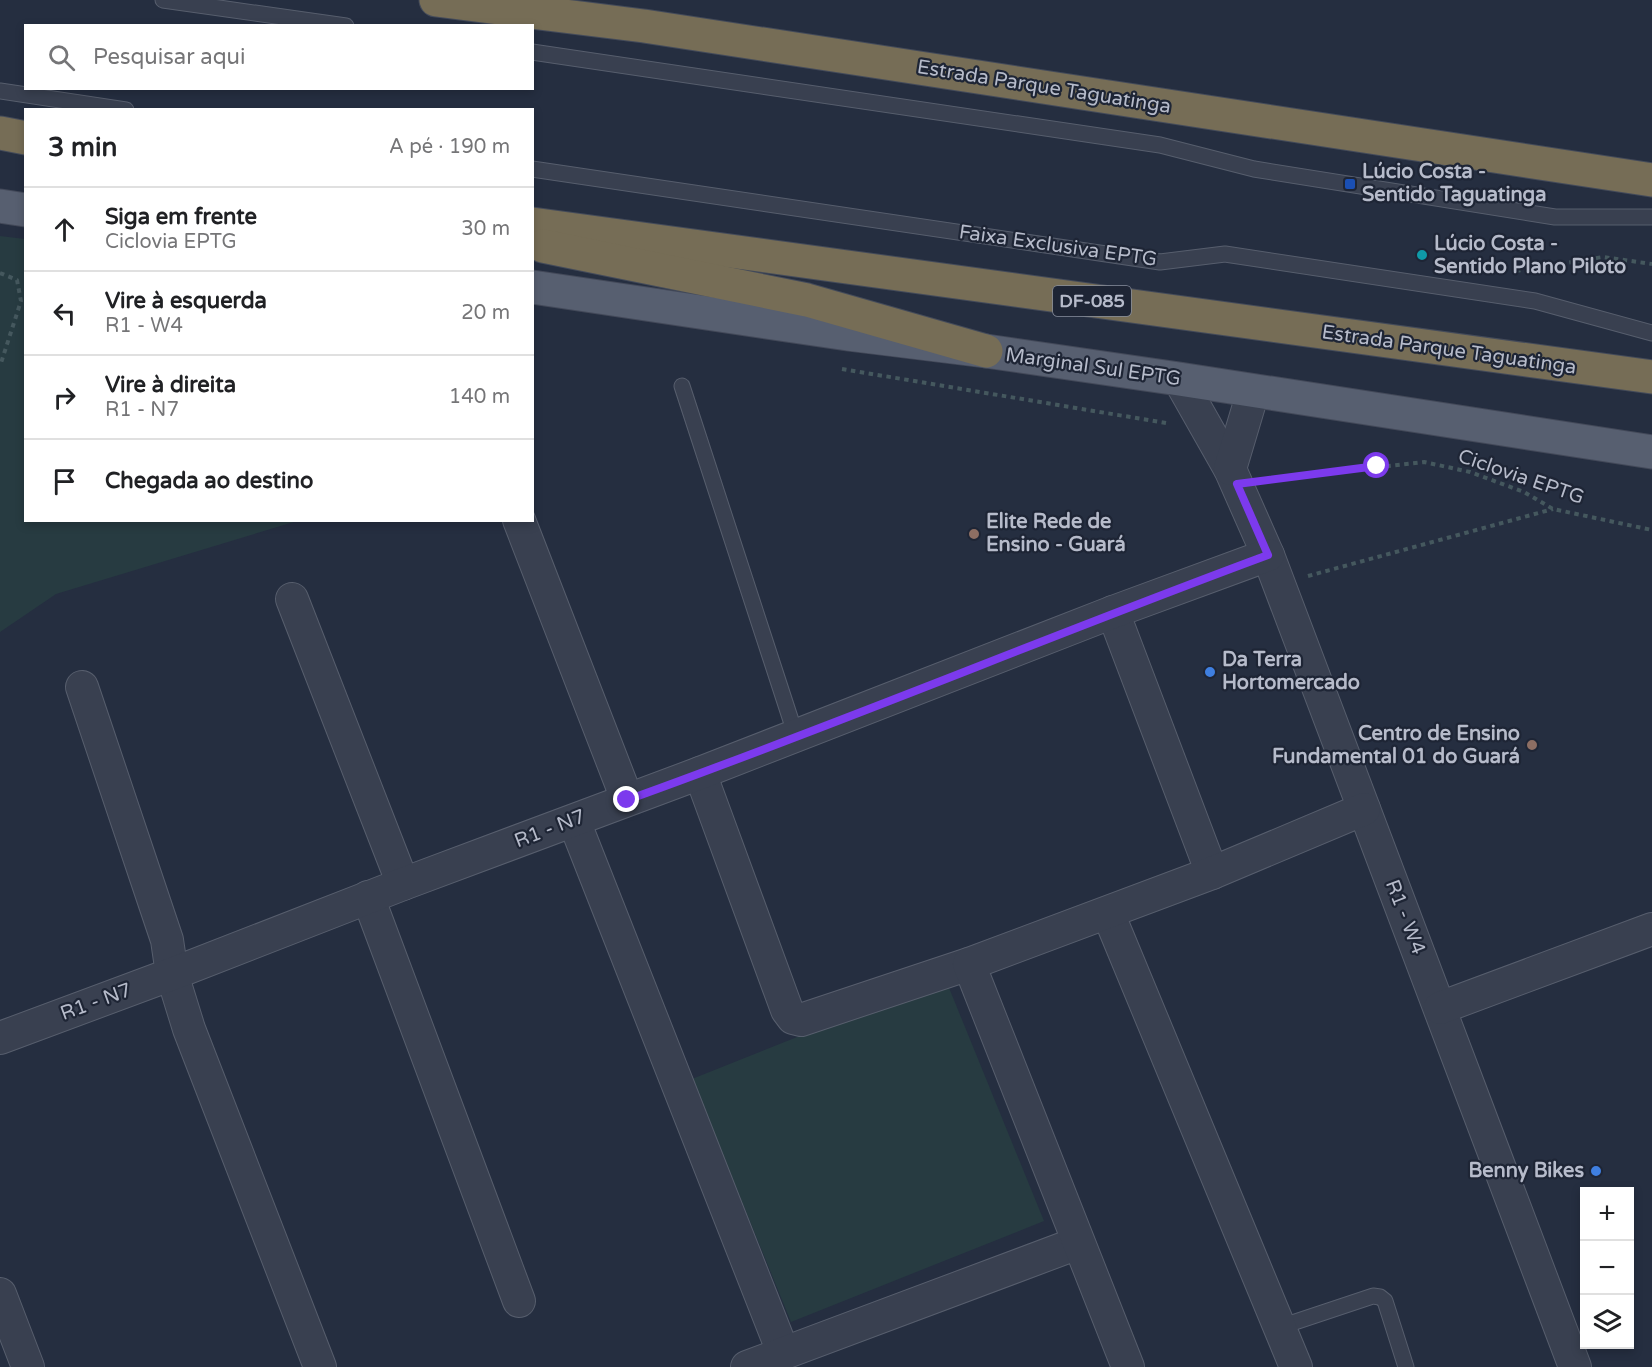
<!DOCTYPE html>
<html lang="pt">
<head>
<meta charset="utf-8">
<style>
  :root { --surface:#fff; --page:#f6f6f6; --text:#202124; --muted:#757577; --line:#e0e0e0 }
  body { margin:0; font-family:"Varela Round",sans-serif; background:var(--page); color:var(--text) }
  .controls { position:absolute; right:18px; bottom:18px; display:grid; overflow:hidden; border-radius:0px; box-shadow:0 3px 9px #0003 }
  .controls button { width:54px; height:54px; display:grid; place-items:center; padding:0; border:0; border-bottom:2px solid var(--line); background:var(--surface); color:var(--text); font:30px sans-serif }
  .stop { position:absolute; width:18px; height:18px; margin:-14px; border:4px solid #7c3aed; border-radius:50%; background:#fff }
  .stop.end { background:#7c3aed; border-color:#fff; box-shadow:0 2px 6px #0008 }
  .list { margin:0; padding:0; list-style:none }
  h2 { display:flex; justify-content:space-between; align-items:center; height:78px; margin:0; padding:0 24px; font-size:26px }
  h2 small { font-size:20px; font-weight:400; color:var(--muted) }
  .list li { display:grid; grid-template-columns:39px 1fr auto; gap:18px; align-items:center; box-sizing:border-box; height:84px; padding:0 24px; border-top:2px solid var(--line) }
  .list b { display:block; font-size:22px; white-space:nowrap }
  .list p { margin:0; font-size:20px; white-space:nowrap; color:var(--muted) }
  .list em { font-size:20px; font-style:normal; color:var(--muted) }
  .icon { flex:none; width:33px; height:33px; fill:none; stroke:currentColor; stroke-width:2; stroke-linecap:round; stroke-linejoin:round }
  .map { position:relative; flex:none; width:1652px; height:1367px; overflow:hidden }
  .search { position:absolute; background:var(--surface); box-shadow:0 3px 9px #0003; left:24px; top:24px; width:510px; height:66px; display:flex; align-items:center; gap:15px; box-sizing:border-box; padding:0 21px; border-radius:0px; color:var(--muted); font-size:22px }
  .panel { position:absolute; background:var(--surface); box-shadow:0 3px 9px #0003; left:24px; top:108px; width:510px; height:414px; border-radius:0px }
  .map>svg:first-child { display:block }
  .green { fill:#273b41 }
  .lines { fill:none; stroke-linecap:round; stroke-linejoin:round }
  .service-casing { stroke:#575e6d; stroke-width:17 }
  .minor-casing { stroke:#575e6d; stroke-width:34 }
  .primary-casing { stroke:#434959; stroke-width:35 }
  .motorway-casing { stroke:#444b5a; stroke-width:35 }
  .path { stroke:#45585e; stroke-width:4; stroke-dasharray:4.5 4.5; stroke-linecap:butt }
  .service { stroke:#394050; stroke-width:15 }
  .minor { stroke:#394050; stroke-width:32 }
  .primary { stroke:#575f70; stroke-width:33 }
  .motorway { stroke:#766d56; stroke-width:33 }
  .route { stroke:#7c3aed; stroke-width:8 }
  .transit-dot { fill:#1a4fb4; stroke:#1e2535; stroke-width:2 }
  .culture-dot { fill:#0f9aa8; stroke:#1e2535; stroke-width:2 }
  .education-dot { fill:#8d6e63; stroke:#1e2535; stroke-width:2 }
  .shop-dot { fill:#3f7fe0; stroke:#1e2535; stroke-width:2 }
  .labels { text-anchor:middle; dominant-baseline:central; stroke-width:4.5; stroke-linejoin:round; paint-order:stroke }
  .shield { fill:#1e2535; stroke:#888e9d; stroke-width:1.5 }
  .shield-label { font-size:18px; font-weight:bold; fill:#b6bbca }
  .street-label { font-size:20px; fill:#b6bbca; stroke:#1e2535 }
  .poi-label { font-size:20px; font-weight:bold; fill:#b6bbca; stroke:#1e2535; text-anchor:start }
</style>
</head>
<body>
<div class="map">
<svg width="1652" height="1367" viewBox="0 0 1652 1367">
  <rect width="100%" height="100%" fill="#252e40"/>
  <g class="green">
    <polygon points="0,236 25,239 26,520 297,521 56,594 0,632"/>
    <polygon points="945,978 1044,1221 791,1322 692,1079"/>
  </g>
  <g class="lines">
    <g class="service-casing">
      <g id="service">
        <polyline points="163,0 346,26"/>
        <polyline points="532,52 1160,145 1254,169 1555,217 1652,217"/>
        <polyline points="0,91 126,110"/>
        <polyline points="532,169 1160,262 1225,254 1535,301 1652,333"/>
        <polyline points="682,386 796,736"/>
        <polyline points="1280,1327 1373,1296 1380,1297 1385,1301 1406,1367"/>
      </g>
    </g>
    <g class="minor-casing">
      <g id="minor">
        <polyline points="1179,379 1230,469 1268,555 1575,1367"/>
        <polyline points="1230,469 1253,392"/>
        <polyline points="519,520 627,799"/>
        <polyline points="292,599 403,884"/>
        <polyline points="1113,612 1212,873"/>
        <polyline points="82,687 167,940 172,974 189,1029 320,1367"/>
        <polyline points="700,773 787,1010 793,1018 801,1020 969,964"/>
        <polyline points="574,821 783,1352"/>
        <polyline points="368,897 519,1301"/>
        <polyline points="1108,913 1296,1367"/>
        <polyline points="1440,1008 1652,929"/>
        <polyline points="0,1038 172,974 403,884 700,773 1113,612 1268,555"/>
        <polyline points="0,1294 28,1367"/>
        <polyline points="747,1367 1078,1243"/>
        <polyline points="1128,1367 969,964 1212,873 1364,809"/>
      </g>
    </g>
    <g class="primary-casing">
      <g id="primary">
        <polyline points="0,206 26,210"/>
        <polyline points="532,287 848,334 986,351 1179,379 1652,452"/>
      </g>
    </g>
    <g class="motorway-casing">
      <g id="motorway">
        <polyline points="436,0 644,26 1652,180"/>
        <polyline points="0,133 26,138"/>
        <polyline points="532,224 1652,377"/>
        <polyline points="543,246 807,300 986,351"/>
      </g>
    </g>
    <g class="path">
      <polyline points="1516,271 1603,257 1652,264"/>
      <polyline points="0,273 17,280 21,301 0,366"/>
      <polyline points="842,369 1166,423"/>
      <polyline points="1270,479 1424,462 1470,472 1524,492 1553,509 1652,530"/>
      <polyline points="1308,576 1553,509"/>
    </g>
    <use href="#service" class="service"/>
    <use href="#minor" class="minor"/>
    <use href="#primary" class="primary"/>
    <use href="#motorway" class="motorway"/>
  </g>
  <g class="lines">
    <path class="route" d="M627,800c215,-77 427,-166 641,-245l-31,-71 140,-18"/>
  </g>
  <rect class="transit-dot" x="1344" y="178" width="12" height="12" rx="3"/>
  <circle class="culture-dot" cx="1422" cy="255" r="6"/>
  <g class="education-dot">
    <circle cx="974" cy="534" r="6"/>
    <circle cx="1532" cy="745" r="6"/>
  </g>
  <g class="shop-dot">
    <circle cx="1210" cy="672" r="6"/>
    <circle cx="1596" cy="1171" r="6"/>
  </g>
  <g class="labels">
    <rect class="shield" x="1053" y="286" width="78" height="30" rx="4.5"/>
    <g class="shield-label">
      <text x="1092" y="301">DF-085</text>
    </g>
    <g class="street-label">
      <text transform="translate(1044 87) rotate(9)">Estrada Parque Taguatinga</text>
      <text transform="translate(1058 246) rotate(8)">Faixa Exclusiva EPTG</text>
      <text transform="translate(1449 350) rotate(8)">Estrada Parque Taguatinga</text>
      <text transform="translate(1093 367) rotate(8)">Marginal Sul EPTG</text>
      <text transform="translate(1521 477) rotate(19)">Ciclovia EPTG</text>
      <text transform="translate(550 829) rotate(-21)">R1 - N7</text>
      <text transform="translate(1405 917) rotate(69)">R1 - W4</text>
      <text transform="translate(96 1002) rotate(-20)">R1 - N7</text>
    </g>
    <g class="poi-label">
      <text x="1362" y="172">Lúcio Costa -<tspan x="1362" dy="23">Sentido Taguatinga</tspan></text>
      <text x="1434" y="244">Lúcio Costa -<tspan x="1434" dy="23">Sentido Plano Piloto</tspan></text>
      <text x="986" y="522">Elite Rede de<tspan x="986" dy="23">Ensino - Guará</tspan></text>
      <text x="1222" y="660">Da Terra<tspan x="1222" dy="23">Hortomercado</tspan></text>
      <text x="1520" y="734" text-anchor="end">Centro de Ensino<tspan x="1520" dy="23">Fundamental 01 do Guará</tspan></text>
      <text x="1584" y="1171" text-anchor="end">Benny Bikes</text>
    </g>
  </g>
</svg>
<div class="controls">
<button>+</button>
<button>−</button>
<button><svg class="icon" aria-label="layers" viewBox="0 0 24 24"><path d="M12 4l9 5-9 5-9-5zM3 14l9 5 9-5"/></svg></button>
</div>
<div class="stop" style="left:1377px;top:466px"></div>
<div class="stop end" style="left:627px;top:800px"></div>
<div class="search"><svg class="icon" aria-label="search" viewBox="0 0 24 24"><circle cx="10" cy="10" r="6"/><path d="M15 15l6 6"/></svg>Pesquisar aqui</div>
<section class="panel">
<h2>3 min<small>A pé · 190 m</small></h2>
<ul class="list">
<li><svg class="icon" aria-label="ahead" viewBox="0 0 24 24"><path d="M12 20V5M6 11l6-6 6 6"/></svg><div><b>Siga em frente</b><p>Ciclovia EPTG</p></div><em>30 m</em></li>
<li><svg class="icon" aria-label="left" viewBox="0 0 24 24"><path d="M17 20v-9H6M10 6l-5 5 5 5"/></svg><div><b>Vire à esquerda</b><p>R1 - W4</p></div><em>20 m</em></li>
<li><svg class="icon" aria-label="right" viewBox="0 0 24 24"><path d="M7 20v-9h11M14 6l5 5-5 5"/></svg><div><b>Vire à direita</b><p>R1 - N7</p></div><em>140 m</em></li>
<li><svg class="icon" aria-label="arrive" viewBox="0 0 24 24"><path d="M6 21V4h12l-3 4 3 4H6"/></svg><div><b>Chegada ao destino</b></div></li>
</ul>
</section>
</div>
</body>
</html>
